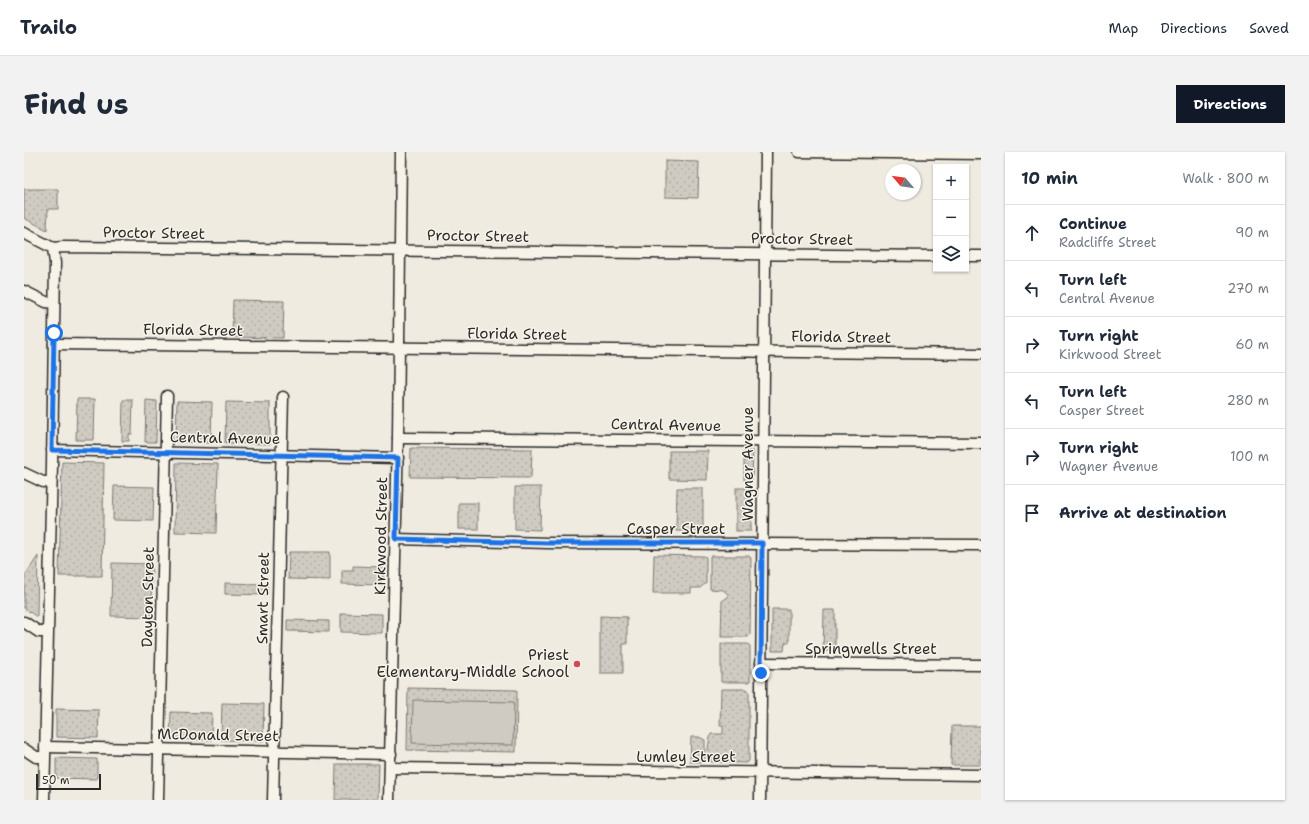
<!DOCTYPE html>
<html lang="en">
<head>
<meta charset="utf-8">
<style>
  :root { --surface:#fff; --page:#f2f2f3; --text:#1f2937; --muted:#747a83; --line:#e0e1e3; --accent:#111827 }
  body { margin:0; font-family:"Shantell Sans",sans-serif; background:var(--page); color:var(--text) }
  .controls { position:absolute; right:12px; top:12px; display:grid; overflow:hidden; border-radius:0px; box-shadow:0 1px 3px #0004 }
  .controls button { width:36px; height:36px; display:grid; place-items:center; padding:0; border:0; border-bottom:1px solid var(--line); background:var(--surface); color:var(--text); font:20px sans-serif }
  .compass { position:absolute; left:861px; top:12px; width:36px; height:36px; border-radius:50%; background:var(--surface); box-shadow:0 1px 3px #0004; rotate:299deg }
  .scale { position:absolute; left:12px; bottom:10px; width:65px; box-sizing:border-box; padding-left:4px; border:2px solid #2b2b2b; border-top:0; font-size:11px; line-height:14px; white-space:nowrap; color:#2b2b2b; -webkit-text-stroke:3px #f7f3e8; paint-order:stroke }
  .stop { position:absolute; width:12px; height:12px; margin:-9px; border:3px solid #1a73e8; border-radius:50%; background:#fff }
  .stop.end { background:#1a73e8; border-color:#fff; box-shadow:0 1px 4px #0008 }
  .list { margin:0; padding:0; list-style:none }
  h2 { display:flex; justify-content:space-between; align-items:center; height:52px; margin:0; padding:0 16px; font-size:17px }
  h2 small { font-size:13px; font-weight:400; color:var(--muted) }
  .list li { display:grid; grid-template-columns:26px 1fr auto; gap:12px; align-items:center; box-sizing:border-box; height:56px; padding:0 16px; border-top:1px solid var(--line) }
  .list b { display:block; font-size:15px; white-space:nowrap }
  .list p { margin:0; font-size:13px; white-space:nowrap; color:var(--muted) }
  .list em { font-size:13px; font-style:normal; color:var(--muted) }
  .icon { flex:none; width:22px; height:22px; fill:none; stroke:currentColor; stroke-width:2; stroke-linecap:round; stroke-linejoin:round }
  .map { position:relative; flex:none; width:957px; height:648px; overflow:hidden; border-radius:0px }
  header { display:flex; align-items:center; gap:24px; box-sizing:border-box; height:56px; padding:0 20px; background:var(--surface); border-bottom:1px solid var(--line) }
  header strong { font-size:19px }
  nav { display:flex; gap:22px; margin-inline-start:auto; font-size:14px }
  .intro { display:flex; align-items:center; justify-content:space-between; box-sizing:border-box; height:96px; padding:0 24px }
  h1 { margin:0; font-size:28px }
  .button { padding:10px 18px; border-radius:0px; background:var(--accent); color:#fff; font-size:14px; font-weight:700 }
  main { display:flex; gap:24px; padding:0 24px }
  aside { flex:1; background:var(--surface); border-radius:0px; box-shadow:0 1px 3px #0004 }
  .map>svg:first-child { display:block }
  .green { fill:url(#green-dots); stroke:#7d7b76 }
  .pitch { fill:#cfcbc2; stroke:#7d7b76 }
  .lines { fill:none; stroke-linecap:round; stroke-linejoin:round }
  .minor-casing { stroke:#2b2b2b; stroke-width:13 }
  .minor { stroke:#f7f3e8; stroke-width:10 }
  .route { stroke:#1a73e8; stroke-width:5 }
  .poi-dot { fill:#d1495b; stroke:#f7f3e8; stroke-width:1.5 }
  .labels { text-anchor:middle; dominant-baseline:central; stroke-width:3; stroke-linejoin:round; paint-order:stroke }
  .street-label { font-size:15px; fill:#2b2b2b; stroke:#f7f3e8 }
  .poi-label { font-size:15px; fill:#2b2b2b; stroke:#f7f3e8; text-anchor:end }
</style>
</head>
<body>
<header>
<strong>Trailo</strong>
<nav><a>Map</a><a>Directions</a><a>Saved</a></nav>
</header>
<div class="intro"><h1>Find us</h1><a class="button">Directions</a></div>
<main>
<div class="map">
<svg width="957" height="648" viewBox="0 0 957 648">
  <defs>
    <pattern id="green-dots" width="8" height="8" patternUnits="userSpaceOnUse"><rect width="8" height="8" fill="#cfcbc2"/><path d="M2 2h.1M6 6h.1" fill="none" stroke="#b2aea7" stroke-width="1.8" stroke-linecap="round"/></pattern>
  </defs>
  <rect width="100%" height="100%" fill="#efebe0"/>
  <filter id="ink" filterUnits="userSpaceOnUse"><feTurbulence type="fractalNoise" baseFrequency=".025" numOctaves="2"/><feDisplacementMap in="SourceGraphic" scale="8" xChannelSelector="R" yChannelSelector="G"/><feConvolveMatrix kernelMatrix="1 2 1 2 8 2 1 2 1" color-interpolation-filters="sRGB"/></filter>
  <g filter="url(#ink)">
    <g class="green">
      <polygon points="641,9 675,10 674,46 641,45"/>
      <polygon points="0,37 34,37 34,57 24,57 23,78 0,66"/>
      <polygon points="209,148 260,149 259,186 208,185"/>
      <polygon points="53,247 71,247 70,288 52,288"/>
      <polygon points="99,248 109,248 108,282 105,282 105,289 98,289"/>
      <polygon points="122,248 133,249 132,290 121,290"/>
      <polygon points="153,249 188,250 187,291 152,290"/>
      <polygon points="202,250 246,251 246,292 201,291"/>
      <polygon points="387,296 508,297 507,326 386,325"/>
      <polygon points="645,299 684,299 683,328 645,327"/>
      <polygon points="720,299 729,299 728,328 720,328"/>
      <polygon points="38,310 80,311 78,424 35,424"/>
      <polygon points="152,311 194,312 192,381 151,380"/>
      <polygon points="90,334 130,335 129,369 89,368"/>
      <polygon points="491,335 517,335 516,378 491,377"/>
      <polygon points="653,336 679,336 679,379 652,379"/>
      <rect x="712" y="336" width="15" height="43"/>
      <rect x="435" y="351" width="19" height="26"/>
      <polygon points="265,400 306,400 306,428 264,427"/>
      <polygon points="630,403 680,404 682,405 682,431 676,436 667,436 667,441 629,441"/>
      <polygon points="14,404 13,464 13,465 0,456 0,425"/>
      <polygon points="688,404 725,404 727,406 726,483 724,485 697,485 698,449 704,445 704,442 699,438 686,437 686,405"/>
      <polygon points="88,411 128,412 127,465 87,464"/>
      <polygon points="329,414 359,415 359,433 318,432 318,418 329,418"/>
      <polygon points="201,431 243,432 243,443 201,442"/>
      <polygon points="748,457 765,457 765,491 761,491 760,499 748,499"/>
      <polygon points="800,458 811,458 811,499 799,499"/>
      <polygon points="317,461 358,462 358,481 317,480"/>
      <polygon points="576,464 603,465 603,492 599,492 599,521 576,521"/>
      <polygon points="263,468 305,469 305,480 263,479"/>
      <polygon points="697,492 724,492 726,494 726,529 724,530 697,530"/>
      <polygon points="384,536 493,538 492,600 383,598"/>
      <path d="M697,537h26l2,2v70l-2,2 -36,-1c-6,-7 -2,-20 0,-28h12v-9h-3z"/>
      <polygon points="198,551 240,552 239,589 197,588"/>
      <polygon points="32,557 75,558 74,586 32,585"/>
      <polygon points="147,560 188,561 187,588 146,587"/>
      <polygon points="928,574 957,574 957,613 927,613"/>
      <polygon points="667,585 675,585 681,588 681,607 678,610 666,610"/>
      <polygon points="32,606 73,607 73,627 32,626"/>
      <polygon points="312,612 355,612 354,648 311,648"/>
    </g>
    <polygon class="pitch" points="389,548 490,550 489,593 388,591"/>
    <g class="lines">
      <g class="minor-casing">
        <g id="minor">
          <polyline points="775,0 957,2"/>
          <polyline points="0,81 29,96 39,95 912,104"/>
          <polyline points="942,104 957,104"/>
          <polyline points="0,139 22,150 30,151"/>
          <polyline points="30,192 957,202"/>
          <polyline points="374,286 957,291"/>
          <polyline points="28,298 374,306"/>
          <polyline points="0,321 19,330 27,330"/>
          <polyline points="372,387 524,391 957,393"/>
          <polyline points="0,470 15,480 23,480"/>
          <polyline points="737,511 957,513"/>
          <polyline points="21,595 367,602"/>
          <polyline points="0,597 12,605 20,605"/>
          <path d="M366,616c197,3 394,4 591,7"/>
          <polyline points="20,648 28,313 31,111 29,96"/>
          <polyline points="134,648 143,244"/>
          <polyline points="249,648 259,245"/>
          <polyline points="365,648 374,286 377,0"/>
          <polyline points="736,648 742,0"/>
        </g>
      </g>
      <use href="#minor" class="minor"/>
    </g>
  </g>
  <g class="lines" filter="url(#ink)">
    <polyline class="route" points="30,181 28,298 374,306 372,387 524,391 738,391 737,521"/>
  </g>
  <circle class="poi-dot" cx="553" cy="512" r="4"/>
  <g class="labels">
    <g class="street-label">
      <text transform="translate(130 81) rotate(1)">Proctor Street</text>
      <text transform="translate(454 84) rotate(1)">Proctor Street</text>
      <text transform="translate(778 87) rotate(1)">Proctor Street</text>
      <text transform="translate(169 178) rotate(1)">Florida Street</text>
      <text transform="translate(493 182) rotate(1)">Florida Street</text>
      <text transform="translate(817 185) rotate(1)">Florida Street</text>
      <text transform="translate(642 273) rotate(1)">Central Avenue</text>
      <text transform="translate(201 286) rotate(1)">Central Avenue</text>
      <text transform="translate(724 312) rotate(-90)">Wagner Avenue</text>
      <text x="652" y="377">Casper Street</text>
      <text transform="translate(357 384) rotate(-89)">Kirkwood Street</text>
      <text transform="translate(124 445) rotate(-89)">Dayton Street</text>
      <text transform="translate(239 446) rotate(-89)">Smart Street</text>
      <text x="847" y="497">Springwells Street</text>
      <text transform="translate(194 583) rotate(1)">McDonald Street</text>
      <text x="662" y="605">Lumley Street</text>
    </g>
    <g class="poi-label">
      <text x="545" y="503">Priest<tspan x="545" dy="17">Elementary‑Middle School</tspan></text>
    </g>
  </g>
</svg>
<div class="controls">
<button>+</button>
<button>−</button>
<button><svg class="icon" aria-label="layers" viewBox="0 0 24 24"><path d="M12 4l9 5-9 5-9-5zM3 14l9 5 9-5"/></svg></button>
</div>
<svg class="compass" viewBox="-18 -18 36 36"><path d="M0-13l5 13h-10z" fill="#e53935"/><path d="M0 13l5-13h-10z" fill="#747a83"/></svg>
<div class="scale">50 m</div>
<div class="stop" style="left:30px;top:181px"></div>
<div class="stop end" style="left:737px;top:521px"></div>
</div>
<aside>
<h2>10 min<small>Walk · 800 m</small></h2>
<ul class="list">
<li><svg class="icon" aria-label="ahead" viewBox="0 0 24 24"><path d="M12 20V5M6 11l6-6 6 6"/></svg><div><b>Continue</b><p>Radcliffe Street</p></div><em>90 m</em></li>
<li><svg class="icon" aria-label="left" viewBox="0 0 24 24"><path d="M17 20v-9H6M10 6l-5 5 5 5"/></svg><div><b>Turn left</b><p>Central Avenue</p></div><em>270 m</em></li>
<li><svg class="icon" aria-label="right" viewBox="0 0 24 24"><path d="M7 20v-9h11M14 6l5 5-5 5"/></svg><div><b>Turn right</b><p>Kirkwood Street</p></div><em>60 m</em></li>
<li><svg class="icon" aria-label="left" viewBox="0 0 24 24"><path d="M17 20v-9H6M10 6l-5 5 5 5"/></svg><div><b>Turn left</b><p>Casper Street</p></div><em>280 m</em></li>
<li><svg class="icon" aria-label="right" viewBox="0 0 24 24"><path d="M7 20v-9h11M14 6l5 5-5 5"/></svg><div><b>Turn right</b><p>Wagner Avenue</p></div><em>100 m</em></li>
<li><svg class="icon" aria-label="arrive" viewBox="0 0 24 24"><path d="M6 21V4h12l-3 4 3 4H6"/></svg><div><b>Arrive at destination</b></div></li>
</ul>
</aside>
</main>
</body>
</html>
